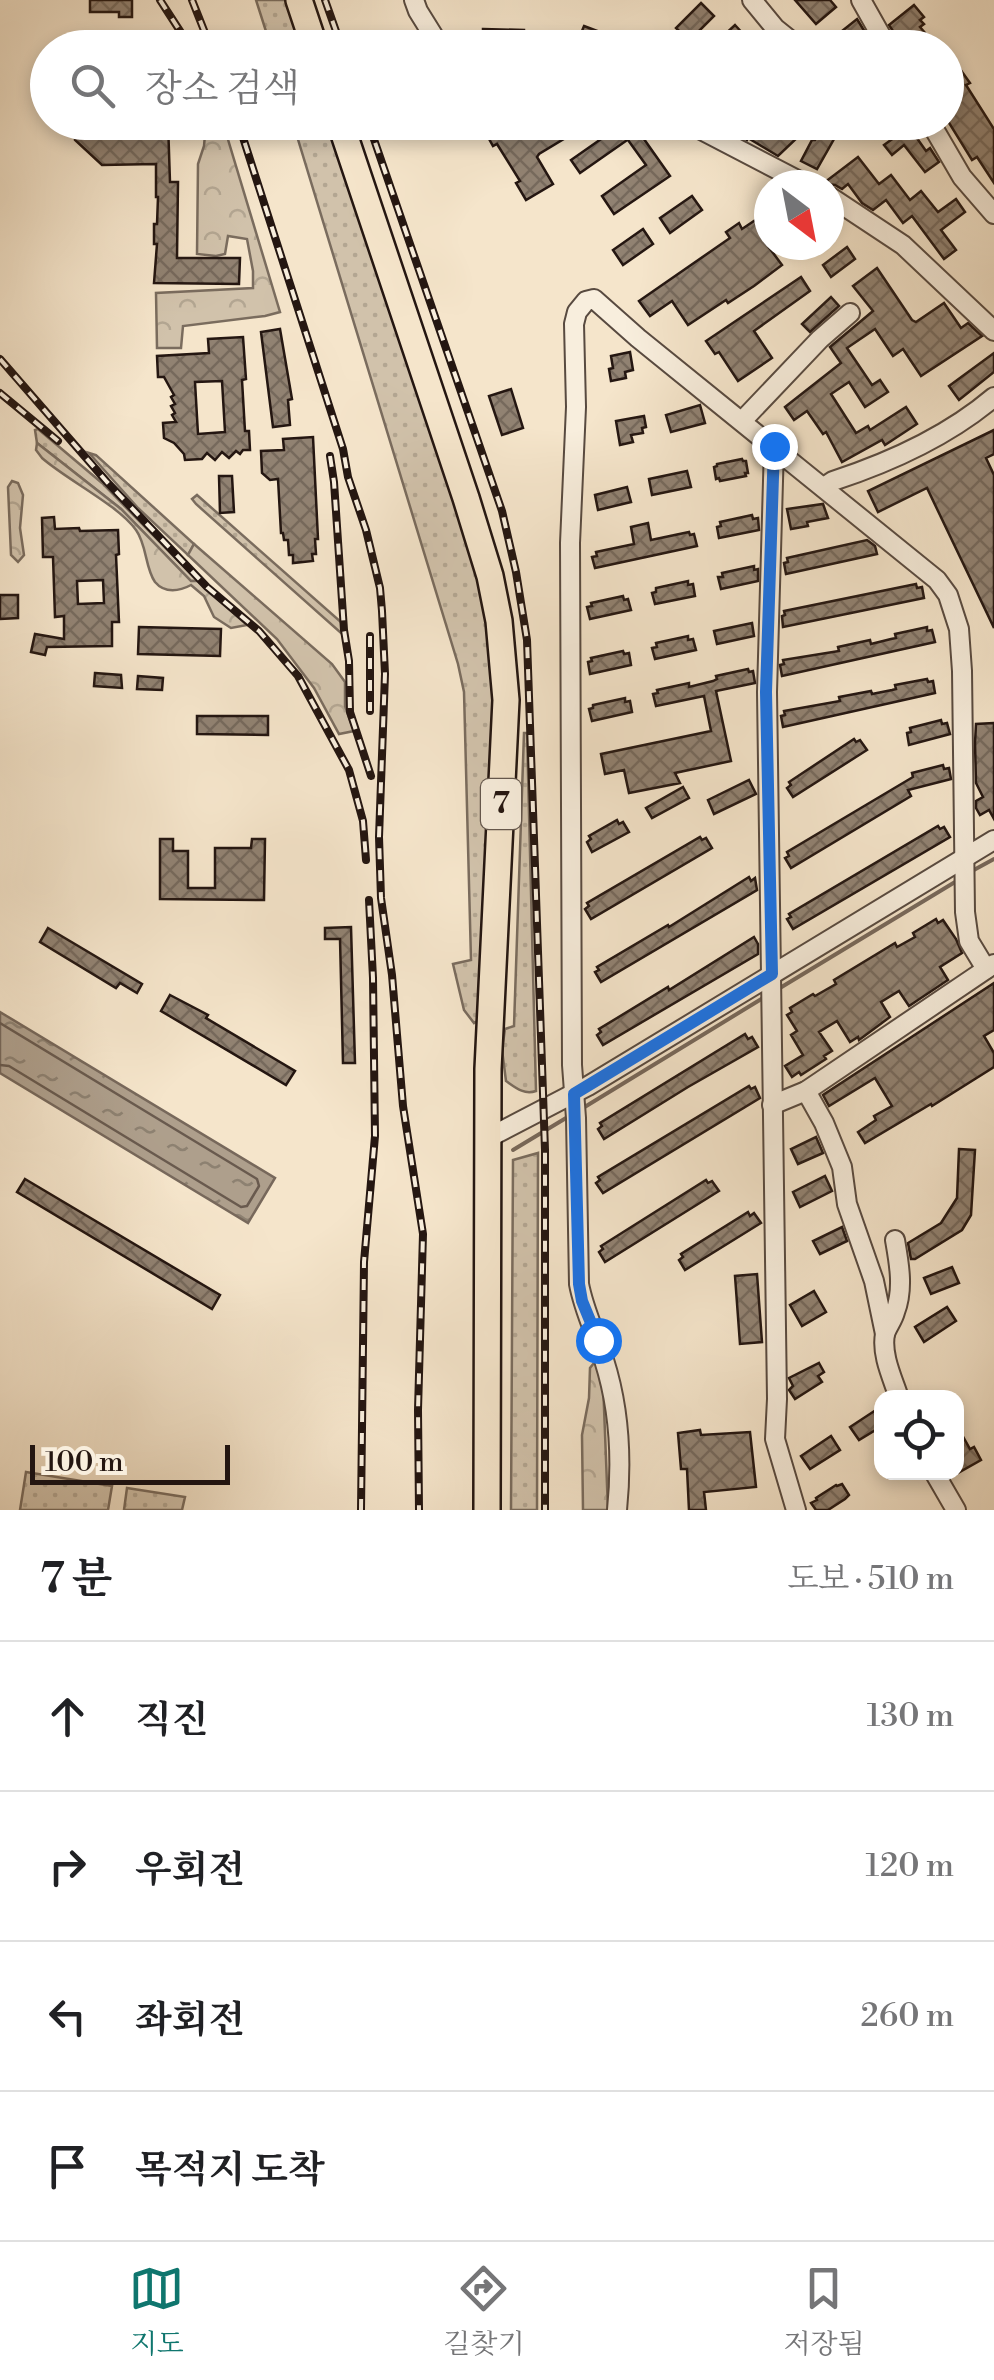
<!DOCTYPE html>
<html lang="ko">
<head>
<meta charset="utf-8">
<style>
  :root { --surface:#fff; --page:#f6f6f6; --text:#202124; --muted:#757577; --line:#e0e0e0; --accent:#0f766e }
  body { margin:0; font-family:"Libre Bodoni","Noto Serif KR",serif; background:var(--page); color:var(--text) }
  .controls { position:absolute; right:30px; bottom:30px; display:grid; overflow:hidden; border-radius:20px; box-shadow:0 5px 15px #0003 }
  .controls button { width:90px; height:90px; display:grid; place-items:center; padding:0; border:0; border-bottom:2px solid var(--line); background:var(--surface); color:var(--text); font:50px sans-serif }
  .compass { position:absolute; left:754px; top:170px; width:90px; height:90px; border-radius:50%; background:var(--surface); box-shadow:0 5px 15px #0003; rotate:148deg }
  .scale { position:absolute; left:30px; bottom:25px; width:200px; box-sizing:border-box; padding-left:10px; border:5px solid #241611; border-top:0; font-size:28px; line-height:35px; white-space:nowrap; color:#241611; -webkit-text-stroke:8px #f8eedd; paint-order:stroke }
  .stop { position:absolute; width:30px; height:30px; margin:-22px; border:8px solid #1a73e8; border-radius:50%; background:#fff }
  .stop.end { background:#1a73e8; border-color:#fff; box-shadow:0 2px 10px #0008 }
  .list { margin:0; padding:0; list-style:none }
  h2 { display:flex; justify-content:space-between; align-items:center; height:130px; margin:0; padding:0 40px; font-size:42px }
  h2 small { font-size:32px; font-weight:400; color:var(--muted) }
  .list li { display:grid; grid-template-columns:65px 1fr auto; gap:30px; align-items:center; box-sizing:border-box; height:150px; padding:0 40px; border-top:2px solid var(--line) }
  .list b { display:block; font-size:38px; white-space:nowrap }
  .list em { font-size:32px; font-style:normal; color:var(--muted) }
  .icon { flex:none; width:55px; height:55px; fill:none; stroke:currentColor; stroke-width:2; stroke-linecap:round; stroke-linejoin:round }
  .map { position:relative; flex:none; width:994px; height:1510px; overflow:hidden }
  .search { position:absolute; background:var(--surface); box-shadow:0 5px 15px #0003; left:30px; right:30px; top:30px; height:110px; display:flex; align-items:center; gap:25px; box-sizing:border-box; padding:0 35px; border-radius:55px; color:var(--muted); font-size:38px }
  .sheet { height:730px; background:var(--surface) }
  nav { display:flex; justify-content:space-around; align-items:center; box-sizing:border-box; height:140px; border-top:2px solid var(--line); background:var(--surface); font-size:28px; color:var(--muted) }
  nav a { display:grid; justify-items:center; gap:5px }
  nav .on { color:var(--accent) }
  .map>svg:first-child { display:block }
  .grass { fill:url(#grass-dots); stroke:#7a6c5e; stroke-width:2.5 }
  .forest { fill:url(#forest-crowns); stroke:#7a6c5e; stroke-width:2.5 }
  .water { fill:url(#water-ripples); stroke:#77685b; stroke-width:2.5 }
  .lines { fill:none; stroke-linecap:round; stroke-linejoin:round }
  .shore { stroke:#695a4e; stroke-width:2.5 }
  .stream { stroke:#77685b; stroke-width:4 }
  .building { fill:url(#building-cross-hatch); stroke:#241611; stroke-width:2.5; fill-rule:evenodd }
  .minor-casing { stroke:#584a40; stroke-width:22 }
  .highway-casing { stroke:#241611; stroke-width:30 }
  .minor { stroke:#f8eedd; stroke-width:18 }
  .highway { stroke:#f5e5cb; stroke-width:25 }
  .rail-casing { stroke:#241611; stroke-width:8 }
  .rail { stroke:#f8eedd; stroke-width:4; stroke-dasharray:11; stroke-linecap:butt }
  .route { stroke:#1a73e8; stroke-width:12 }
  .labels { text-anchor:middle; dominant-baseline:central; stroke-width:8; stroke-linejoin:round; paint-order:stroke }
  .shield { fill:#f8eedd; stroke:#64574e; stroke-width:2.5 }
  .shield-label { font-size:30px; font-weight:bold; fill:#241611 }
</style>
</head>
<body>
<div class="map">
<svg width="994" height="1510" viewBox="0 0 994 1510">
  <defs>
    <pattern id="grass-dots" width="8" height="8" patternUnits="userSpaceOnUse" patternTransform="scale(2.5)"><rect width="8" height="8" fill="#d1c2ab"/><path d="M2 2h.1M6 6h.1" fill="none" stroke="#b3a692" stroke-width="1.8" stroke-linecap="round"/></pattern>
    <pattern id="forest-crowns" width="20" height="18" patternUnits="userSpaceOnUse" patternTransform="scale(2.5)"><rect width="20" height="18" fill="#d1c2ab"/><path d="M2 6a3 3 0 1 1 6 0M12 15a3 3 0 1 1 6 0" fill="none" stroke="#b3a692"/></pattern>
    <pattern id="water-ripples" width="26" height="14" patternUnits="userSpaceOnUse" patternTransform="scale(2.5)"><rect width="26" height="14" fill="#ae9f8c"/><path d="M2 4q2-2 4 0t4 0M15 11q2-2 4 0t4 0" fill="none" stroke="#8d8171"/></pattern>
    <pattern id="building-cross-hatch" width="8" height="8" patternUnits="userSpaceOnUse" patternTransform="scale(2.5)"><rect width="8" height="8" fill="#918272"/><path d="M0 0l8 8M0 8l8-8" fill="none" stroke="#76695c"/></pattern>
  </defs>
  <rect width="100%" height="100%" fill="#f5e5cb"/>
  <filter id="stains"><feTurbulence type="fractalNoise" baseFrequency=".002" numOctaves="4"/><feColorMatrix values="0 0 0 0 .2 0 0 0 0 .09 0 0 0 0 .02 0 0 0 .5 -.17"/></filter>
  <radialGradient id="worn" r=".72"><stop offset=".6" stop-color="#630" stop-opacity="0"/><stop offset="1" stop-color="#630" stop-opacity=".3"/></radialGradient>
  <g class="grass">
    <polygon points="256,0 290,0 305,47 271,47"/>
    <polygon points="293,123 330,123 472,548 483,593 497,698 479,1020 474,1023 464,1010 453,964 471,960 464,692 458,664"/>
    <polygon points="38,429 102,483 198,581 191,581 121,509 37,443 35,430"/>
    <polygon points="89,453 96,455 194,544 188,555 138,508"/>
    <polygon points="197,495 342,623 341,633 196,504 192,499"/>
    <path d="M524,733h3l9,358c-12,4 -20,-3 -30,-10l-4,-31 3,-21 9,-3z"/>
    <polygon points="538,1153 537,1510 511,1510 513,1160"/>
    <polygon points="26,1472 112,1486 108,1510 20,1510"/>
    <polygon points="127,1488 185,1497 182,1510 124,1510"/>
  </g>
  <g class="forest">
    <polygon points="206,123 223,123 280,312 265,316 183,326 181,348 157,348 156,293 253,288 253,271 247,239 228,236 225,254 216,256 197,254 198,164 204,146"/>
    <path d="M37,443l84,66 70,72h7l49,44 -16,3 -17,-11 -10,-21 -13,-11c-11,6 -26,9 -36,-3 -10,-14 -8,-37 -19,-52 -18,-25 -69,-50 -94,-72l-6,-8z"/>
    <polygon points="12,481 18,483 23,495 20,528 24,555 18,562 11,555 8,487"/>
    <polygon points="194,544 332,664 345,682 345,706 354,731 339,734 314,688 277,639 188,555"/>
    <polygon points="594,1363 601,1363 603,1382 608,1510 583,1510 582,1435 589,1398 590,1368"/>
  </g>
  <polygon class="water" points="0,1012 275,1178 248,1223 0,1073"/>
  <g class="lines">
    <polyline class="shore" points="0,1023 257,1179 259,1186 247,1206 241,1207 9,1066 0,1065"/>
    <g class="stream">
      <polyline points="972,871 994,859"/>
      <polyline points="775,991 960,879"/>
      <polyline points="583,1108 763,998"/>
      <polyline points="513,1150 571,1115"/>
    </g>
  </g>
  <g class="building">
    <polygon points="90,0 132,0 132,17 119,17 119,12 90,12"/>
    <polygon points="795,0 830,0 836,7 816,24"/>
    <polygon points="701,3 714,16 689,41 676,28"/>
    <polygon points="914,5 924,17 920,20 924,24 920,27 926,34 911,46 905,39 900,42 889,25"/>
    <polygon points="857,19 868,37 855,48 839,48 832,39"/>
    <polygon points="735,25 756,48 710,48"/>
    <polygon points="584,26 600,32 594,48 575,48"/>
    <polygon points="483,29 524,30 524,33 529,33 529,48 483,47"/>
    <polygon points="74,35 118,35 119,48 74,48"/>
    <polygon points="960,69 970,83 966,85 994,129 994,183 977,157 972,160 946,118 946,79"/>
    <polygon points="75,122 110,122 110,127 150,126 150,122 168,122 170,182 178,182 177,258 240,258 239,284 154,283 157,244 154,244 154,224 157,224 158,197 156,197 156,164 102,165 75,140"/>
    <polygon points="493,122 520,122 529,138 556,122 592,122 539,154 537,157 553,184 526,200 516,183 520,181 497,144 493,146 483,128"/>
    <polygon points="726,122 786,122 799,136 778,156 748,138 747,140 739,135"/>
    <polygon points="624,123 633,136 580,173 571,160"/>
    <polygon points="909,127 926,151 930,148 939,162 925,172 904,145 892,155 884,145"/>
    <polygon points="639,132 670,176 614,214 602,196 646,165 628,140"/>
    <polygon points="820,132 834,139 817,169 801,161 812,140 815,140"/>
    <polygon points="858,157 879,184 891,175 910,200 921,191 938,212 956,199 965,212 941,230 956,250 944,259 912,216 903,223 886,200 873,210 862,203 848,184 842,189 835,185 826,184 825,182"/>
    <polygon points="692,196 702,210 670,233 660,218"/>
    <polygon points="769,211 769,234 762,238 782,265 754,286 728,303 726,300 688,325 672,301 650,316 639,301 730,238 726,232 739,223 742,229"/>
    <polygon points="643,229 653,244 623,265 613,250"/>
    <polygon points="847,247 855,259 831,277 823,265"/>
    <polygon points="877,268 912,320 916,322 944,303 961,328 968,323 982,336 921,376 903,349 893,356 875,329 847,348 872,385 880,380 888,392 865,407 849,382 831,394 856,433 868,426 870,430 906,407 917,424 885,445 882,440 842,462 826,432 823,434 807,411 794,420 785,407 841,363 830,347 873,311 853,286"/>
    <polygon points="801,277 810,291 754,331 772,358 738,381 719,352 715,354 706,341"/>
    <polygon points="831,297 839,306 810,332 802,324"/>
    <polygon points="280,329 292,399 288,400 290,425 273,427 261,332"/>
    <path d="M243,337l3,42 -4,1 3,51h4l1,19h-7l-3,4 -4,-3 -7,7 -7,-6 -7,8 -8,-7 -5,6 -17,1 -1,-6 -10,-11 -10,-5 -1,-15 13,-1 -4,-7 3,-2 -4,-7 4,-2 -4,-7 3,-2 -10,-18h-6l-1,-21 52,-3 -1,-14zM222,381l3,51 -27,2 -3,-52z"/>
    <polygon points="630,352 633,370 625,372 626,378 611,381 609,369 613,368 611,356"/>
    <polygon points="994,353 994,372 959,400 949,386"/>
    <polygon points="511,389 523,428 502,435 489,396"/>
    <polygon points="700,405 705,423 671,432 666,415"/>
    <polygon points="644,416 646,427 642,428 643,433 631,435 633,442 620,445 616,421"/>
    <polygon points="994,430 994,454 986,458 994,475 994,628 927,488 878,512 868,491"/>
    <polygon points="313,437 318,539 315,539 316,554 312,554 313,561 293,563 293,555 289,555 288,540 284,540 283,533 281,533 278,479 270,480 262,473 261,451 284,450 283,439"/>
    <polygon points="742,459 743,461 746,461 748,473 745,473 746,476 720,481 719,478 716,479 714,467 717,466 717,464"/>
    <polygon points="687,471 691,487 652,495 649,479"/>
    <polygon points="219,476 232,476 234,512 220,513"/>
    <polygon points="627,487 631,502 598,510 595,495"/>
    <polygon points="823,504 828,518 807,522 808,526 791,529 787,509"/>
    <polygon points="752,515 753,519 758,518 759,530 719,538 717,527 721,526 720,522"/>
    <path d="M54,517l1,12 24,-1 1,3 38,-1 1,24 -3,1 3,67h-7v24l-65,1 -2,8 -14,-3 4,-18 29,5v-23l-9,1 -2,-60h-10l-1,-39zM103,580l1,23 -26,1 -1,-23z"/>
    <polygon points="648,523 651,540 689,532 690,535 694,534 697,546 595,568 592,557 597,556 596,552 634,544 631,527"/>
    <polygon points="867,540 875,546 877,554 786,574 784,563 788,562 787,558"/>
    <polygon points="754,566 754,570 758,569 758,581 721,589 718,577 723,577 722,573"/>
    <polygon points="688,581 688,585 693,584 695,596 655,604 652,593 656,592 656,588"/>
    <polygon points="916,584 917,588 922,587 924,598 783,627 782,616 785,615 784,611"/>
    <polygon points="0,595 18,595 18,618 0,619"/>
    <polygon points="623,596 624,600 628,599 631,610 590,619 587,607 592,606 591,603"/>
    <polygon points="752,623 754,636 717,644 714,631"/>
    <polygon points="139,627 221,629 220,656 138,654"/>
    <polygon points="927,627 927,631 932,630 935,642 782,676 780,665 784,664 783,660 839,651 838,647 870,640 871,644 891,639 896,638 895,634"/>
    <polygon points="688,636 688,640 693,639 696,650 655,659 652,648 657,647 656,643"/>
    <polygon points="623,651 624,654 629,653 631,665 590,674 588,662 592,661 591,658"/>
    <polygon points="748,669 749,672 753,671 755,683 716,691 731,761 675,773 680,783 629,793 624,770 605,774 601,754 711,731 704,696 656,706 653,694 658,693 657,690 689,683 689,687 713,681 717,679 716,676"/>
    <polygon points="95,673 121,675 122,688 94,686"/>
    <polygon points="138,676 163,678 162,690 137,689"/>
    <polygon points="927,679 928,682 933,681 935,693 783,727 781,716 785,715 784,711 840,701 839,697 871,691 872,694 892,690 896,689 895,685"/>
    <polygon points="625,698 625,702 630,701 632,712 592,721 589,709 593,708 593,705"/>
    <polygon points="197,716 268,716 268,735 197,734"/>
    <polygon points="941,720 942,724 947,723 950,734 909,745 907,733 911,732 910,728"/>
    <polygon points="994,723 994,819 989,810 980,815 976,808 976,801 983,797 976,783 975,743 976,724"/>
    <polygon points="854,739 856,742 860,740 867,750 793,797 787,788 791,785 789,782"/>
    <polygon points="943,765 944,769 949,768 951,779 908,790 911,796 791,868 785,858 789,856 787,852 913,777 912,773"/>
    <polygon points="749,780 756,794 714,814 708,800"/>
    <polygon points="683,787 689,798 652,818 646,808"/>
    <polygon points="617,820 619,824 623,822 629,832 592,852 587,842 591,839 589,836"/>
    <polygon points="938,826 940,829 944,827 950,837 793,929 787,919 791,917 789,914"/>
    <polygon points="700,837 702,840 706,838 712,848 591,919 585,909 589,906 587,903"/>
    <polygon points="160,839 173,839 173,851 188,851 188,888 215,888 215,848 251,848 252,839 265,839 264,900 160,899"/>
    <polygon points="749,877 751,881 755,878 757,890 601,982 595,972 599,970 597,967 668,925 669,927"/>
    <polygon points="936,919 938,923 943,920 956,939 962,953 940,967 948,980 909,1006 899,991 881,1002 890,1017 859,1040 858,1037 850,1042 837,1021 819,1032 832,1051 824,1056 826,1059 801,1075 799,1072 792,1077 785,1066 803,1055 791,1035 797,1031 787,1015 792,1012 790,1008 813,994 815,996 836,984 834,980 895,943 897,947 915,937 913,933"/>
    <polygon points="351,927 355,1063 343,1063 340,939 325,939 325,928"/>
    <polygon points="48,928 142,984 137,993 120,983 116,988 40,942"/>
    <polygon points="754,937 758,944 758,954 603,1045 597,1035 601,1032 599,1029 668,987 669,990"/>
    <polygon points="994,983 994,1030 984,1036 994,1053 994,1067 932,1106 931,1104 865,1143 858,1132 876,1120 874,1116 892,1106 875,1078 829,1106 823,1095"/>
    <polygon points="170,995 208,1015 206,1018 295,1071 286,1085 161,1011"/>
    <polygon points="745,1034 748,1039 752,1037 758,1047 688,1087 604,1139 598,1129 602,1126 600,1123"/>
    <polygon points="749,1086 751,1089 755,1087 760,1098 603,1193 596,1183 600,1180 598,1177"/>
    <polygon points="816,1137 823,1153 798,1164 791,1149"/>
    <polygon points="959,1149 975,1150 971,1215 962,1230 915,1259 911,1259 908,1243 941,1223 957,1198"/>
    <polygon points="825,1176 832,1191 800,1207 793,1192"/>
    <polygon points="25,1179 220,1295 212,1309 17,1192"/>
    <polygon points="706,1180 708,1183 712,1181 719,1191 605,1262 599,1252 603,1249 601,1246"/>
    <polygon points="748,1212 750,1216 754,1213 761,1223 685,1270 679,1260 683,1257 681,1254"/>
    <polygon points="842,1227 847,1241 820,1254 813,1241"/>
    <polygon points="952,1267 959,1283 931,1294 924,1278"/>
    <polygon points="757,1274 762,1342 740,1344 735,1276"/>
    <polygon points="814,1291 826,1312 802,1326 790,1305"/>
    <polygon points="947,1307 956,1321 924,1342 915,1327"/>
    <polygon points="819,1363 824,1372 818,1376 822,1382 795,1399 789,1390 793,1386 789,1378"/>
    <polygon points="882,1406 882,1426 859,1440 850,1427"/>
    <polygon points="956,1424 970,1449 974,1447 981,1460 956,1474"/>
    <polygon points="700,1430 701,1435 750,1432 756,1487 704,1492 706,1510 689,1510 687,1469 681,1469 678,1433"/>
    <polygon points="831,1436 840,1450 810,1469 801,1456"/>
    <polygon points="842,1484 849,1495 845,1499 828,1510 816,1510 811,1503 817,1500 816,1498 836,1485 837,1486"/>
  </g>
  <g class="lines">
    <g class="minor-casing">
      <g id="minor">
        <polyline points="414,0 418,11 441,48"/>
        <polyline points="752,0 775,28 800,48"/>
        <polyline points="861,0 888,48"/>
        <polyline points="686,122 807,185"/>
        <polyline points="930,122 962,177 994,214"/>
        <polyline points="829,196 903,245 994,331"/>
        <polyline points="742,421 820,339 850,313"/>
        <polyline points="774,446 767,692 777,1399 775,1439 796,1510"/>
        <path d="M824,487l9,-6c58,-19 114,-44 161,-84"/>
        <polyline points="806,1091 824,1123 842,1167 847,1204 874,1281 885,1334"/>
        <polyline points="772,1105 806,1091 994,964"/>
        <polyline points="488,1138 588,1086 994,840"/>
        <path d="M895,1240c4,23 9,49 0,72 -2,8 -8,15 -10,22 -4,21 8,45 14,64"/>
        <polyline points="934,1472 956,1510"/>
        <path d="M617,1510c5,-49 2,-103 -13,-150 -8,-26 -20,-49 -25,-76l-3,-166 -4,-53 -2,-522 6,-136 -2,-83 3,-12 9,-11 8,-2 44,39 278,225 21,17 11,15 11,34 3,42 3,241 4,29 17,28"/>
      </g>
    </g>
    <g class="highway-casing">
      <g id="highway">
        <polyline points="299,0 315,48"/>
        <polyline points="340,122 466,498 490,576 499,621 506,700 488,1069 487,1510"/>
      </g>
    </g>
    <use href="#minor" class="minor"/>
    <use href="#highway" class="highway"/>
    <g class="rail-casing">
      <g id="rail">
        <polyline points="160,0 191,48"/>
        <polyline points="192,0 211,48"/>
        <polyline points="325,0 342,48"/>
        <polyline points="238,122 343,449 348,477 366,530 380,588 382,611 385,674 379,837 381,898 392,975 403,1106 423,1234 418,1410 419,1510"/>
        <polyline points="368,122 502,511 516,572 527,640 545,1150 545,1510"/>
        <polyline points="0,359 107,482 207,587 259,631 298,676 349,770 363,821 366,860"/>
        <polyline points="0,393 58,441"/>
        <polyline points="330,456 334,482 344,630 349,661 350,712 371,776"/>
        <polyline points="370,636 370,711"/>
        <polyline points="361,1510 364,1262 375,1136 373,978 369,900"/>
      </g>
    </g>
    <use href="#rail" class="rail"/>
  </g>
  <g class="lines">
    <polyline class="route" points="598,1340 582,1301 579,1284 574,1094 772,974 766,692 774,446"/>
  </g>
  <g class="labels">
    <rect class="shield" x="481" y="779" width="40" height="50" rx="8"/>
    <g class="shield-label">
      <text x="501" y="804">7</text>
    </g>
  </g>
  <rect width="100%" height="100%" filter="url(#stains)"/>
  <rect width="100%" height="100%" fill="url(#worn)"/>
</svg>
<div class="controls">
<button><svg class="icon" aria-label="locate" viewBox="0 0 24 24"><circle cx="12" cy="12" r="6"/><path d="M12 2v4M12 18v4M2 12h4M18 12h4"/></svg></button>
</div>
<svg class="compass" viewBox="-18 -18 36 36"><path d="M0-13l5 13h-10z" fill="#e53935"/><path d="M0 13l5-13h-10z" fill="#757577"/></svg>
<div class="scale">100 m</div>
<div class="stop" style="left:598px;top:1340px"></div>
<div class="stop end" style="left:774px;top:446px"></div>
<div class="search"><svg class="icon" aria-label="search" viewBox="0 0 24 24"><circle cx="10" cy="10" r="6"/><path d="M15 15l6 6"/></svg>장소 검색</div>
</div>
<section class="sheet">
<h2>7 분<small>도보 · 510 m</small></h2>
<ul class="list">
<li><svg class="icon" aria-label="ahead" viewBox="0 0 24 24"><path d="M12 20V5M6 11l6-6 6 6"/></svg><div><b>직진</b></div><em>130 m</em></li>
<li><svg class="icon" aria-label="right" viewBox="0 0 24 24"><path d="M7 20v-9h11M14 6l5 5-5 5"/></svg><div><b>우회전</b></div><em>120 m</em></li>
<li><svg class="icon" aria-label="left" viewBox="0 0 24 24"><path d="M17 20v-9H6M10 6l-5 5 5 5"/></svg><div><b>좌회전</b></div><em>260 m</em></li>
<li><svg class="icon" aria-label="arrive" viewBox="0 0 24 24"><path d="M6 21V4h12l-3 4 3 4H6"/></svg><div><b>목적지 도착</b></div></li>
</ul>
</section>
<nav>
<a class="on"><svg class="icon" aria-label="map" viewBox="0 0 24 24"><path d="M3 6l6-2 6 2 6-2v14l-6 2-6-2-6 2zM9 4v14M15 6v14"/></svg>지도</a>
<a><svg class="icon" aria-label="directions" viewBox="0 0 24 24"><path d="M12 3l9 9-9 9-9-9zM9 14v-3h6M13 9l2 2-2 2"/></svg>길찾기</a>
<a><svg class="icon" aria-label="saved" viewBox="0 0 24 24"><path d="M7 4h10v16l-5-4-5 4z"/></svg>저장됨</a>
</nav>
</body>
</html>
